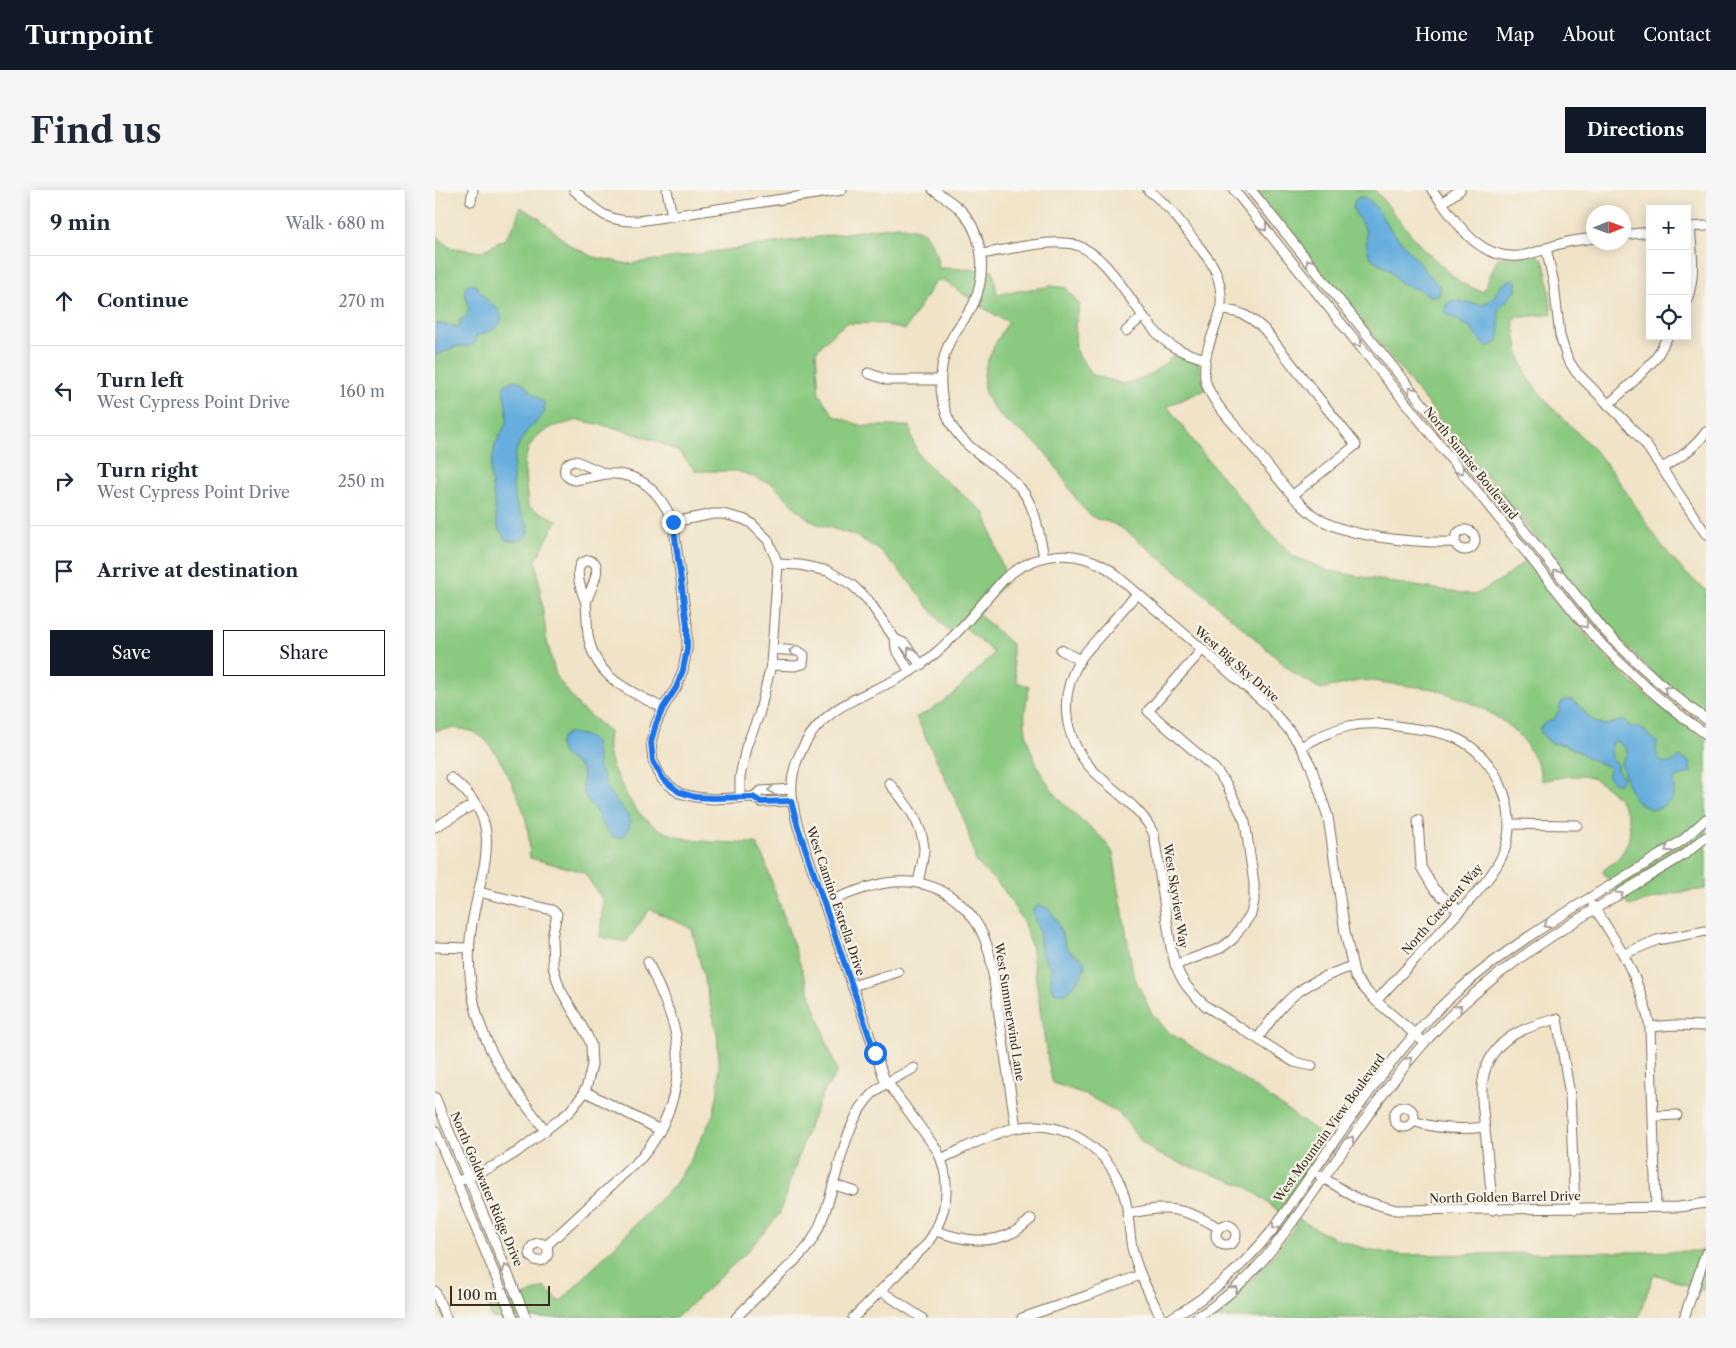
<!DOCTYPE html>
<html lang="en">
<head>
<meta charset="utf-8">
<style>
  :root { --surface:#fff; --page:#f6f6f7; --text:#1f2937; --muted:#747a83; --line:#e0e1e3; --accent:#111827 }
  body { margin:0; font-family:"Libre Caslon Text",serif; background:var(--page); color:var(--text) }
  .controls { position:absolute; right:15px; top:15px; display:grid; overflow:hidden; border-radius:0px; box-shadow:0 2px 12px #0003 }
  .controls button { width:45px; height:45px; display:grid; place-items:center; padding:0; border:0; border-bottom:1px solid var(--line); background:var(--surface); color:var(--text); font:25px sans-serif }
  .compass { position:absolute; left:1151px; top:15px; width:45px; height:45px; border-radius:50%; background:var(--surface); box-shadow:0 2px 12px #0003; rotate:89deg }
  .scale { position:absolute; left:15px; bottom:12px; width:100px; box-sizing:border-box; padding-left:5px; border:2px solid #3b2a1e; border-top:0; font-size:14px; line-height:18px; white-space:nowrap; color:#3b2a1e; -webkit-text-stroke:4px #f7f3e8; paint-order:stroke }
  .stop { position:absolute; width:15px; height:15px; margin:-11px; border:4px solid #1a73e8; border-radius:50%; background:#fff }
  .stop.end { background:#1a73e8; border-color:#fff; box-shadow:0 1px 5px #0008 }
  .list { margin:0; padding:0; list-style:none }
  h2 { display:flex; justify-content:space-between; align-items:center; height:65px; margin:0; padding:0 20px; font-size:21px }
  h2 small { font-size:16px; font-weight:400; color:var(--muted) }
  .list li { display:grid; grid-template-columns:32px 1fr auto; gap:15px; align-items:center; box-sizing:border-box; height:90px; padding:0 20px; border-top:1px solid var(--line) }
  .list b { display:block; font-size:19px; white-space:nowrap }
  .list p { margin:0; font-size:16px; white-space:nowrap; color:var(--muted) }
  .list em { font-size:16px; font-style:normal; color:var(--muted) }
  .actions { display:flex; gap:10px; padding:15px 20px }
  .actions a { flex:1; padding:11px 0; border:1px solid var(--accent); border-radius:0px; text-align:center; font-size:18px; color:var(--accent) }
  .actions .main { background:var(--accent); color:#fff }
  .icon { flex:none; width:28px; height:28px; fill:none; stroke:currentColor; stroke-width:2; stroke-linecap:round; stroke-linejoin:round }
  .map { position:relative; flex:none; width:1271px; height:1128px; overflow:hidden; border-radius:0px }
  header { display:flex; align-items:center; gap:30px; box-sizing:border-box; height:70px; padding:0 25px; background:var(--accent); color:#fff }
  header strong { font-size:24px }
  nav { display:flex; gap:28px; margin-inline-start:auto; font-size:18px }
  .intro { display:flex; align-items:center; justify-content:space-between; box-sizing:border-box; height:120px; padding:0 30px }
  h1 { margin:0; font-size:35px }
  .button { padding:12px 22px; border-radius:0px; background:var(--accent); color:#fff; font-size:18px; font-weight:700 }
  main { display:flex; gap:30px; padding:0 30px }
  aside { flex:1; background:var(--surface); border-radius:0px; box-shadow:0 2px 12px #0003 }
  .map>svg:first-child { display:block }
  .green { fill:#8ac980; stroke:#627a4f }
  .water { fill:#66aedd; stroke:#506c7e }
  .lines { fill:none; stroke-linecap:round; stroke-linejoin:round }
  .minor-casing { stroke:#7a6b59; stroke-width:11 }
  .minor { stroke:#fff; stroke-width:9 }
  .oneway { stroke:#a79f9a }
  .route { stroke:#1a73e8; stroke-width:6 }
  .labels { text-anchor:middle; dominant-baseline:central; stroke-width:4.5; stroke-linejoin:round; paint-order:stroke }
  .street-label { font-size:12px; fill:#3b2a1e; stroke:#f7f3e8 }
</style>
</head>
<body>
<header>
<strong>Turnpoint</strong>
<nav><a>Home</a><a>Map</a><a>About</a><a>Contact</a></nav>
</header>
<div class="intro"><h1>Find us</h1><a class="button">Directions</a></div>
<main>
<aside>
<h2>9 min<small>Walk · 680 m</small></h2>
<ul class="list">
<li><svg class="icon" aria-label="ahead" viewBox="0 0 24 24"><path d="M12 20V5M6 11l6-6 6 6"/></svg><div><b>Continue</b></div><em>270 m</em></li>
<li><svg class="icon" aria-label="left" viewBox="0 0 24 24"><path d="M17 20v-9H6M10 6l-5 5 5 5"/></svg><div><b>Turn left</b><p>West Cypress Point Drive</p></div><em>160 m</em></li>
<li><svg class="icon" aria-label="right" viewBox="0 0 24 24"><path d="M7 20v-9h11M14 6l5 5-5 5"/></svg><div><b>Turn right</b><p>West Cypress Point Drive</p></div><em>250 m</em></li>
<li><svg class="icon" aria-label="arrive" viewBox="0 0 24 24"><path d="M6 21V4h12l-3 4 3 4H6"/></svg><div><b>Arrive at destination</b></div></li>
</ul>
<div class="actions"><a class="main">Save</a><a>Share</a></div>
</aside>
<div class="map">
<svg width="1271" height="1128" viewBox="0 0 1271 1128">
  <rect width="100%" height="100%" fill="#f7f3e8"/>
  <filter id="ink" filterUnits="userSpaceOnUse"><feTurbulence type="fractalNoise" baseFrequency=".02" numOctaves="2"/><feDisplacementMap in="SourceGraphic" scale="10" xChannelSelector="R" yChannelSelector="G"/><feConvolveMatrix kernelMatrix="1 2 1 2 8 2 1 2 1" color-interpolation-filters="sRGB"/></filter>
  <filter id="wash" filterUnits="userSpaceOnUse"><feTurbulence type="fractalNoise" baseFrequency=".0096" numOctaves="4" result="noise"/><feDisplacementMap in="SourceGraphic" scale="20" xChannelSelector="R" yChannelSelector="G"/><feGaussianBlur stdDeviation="1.12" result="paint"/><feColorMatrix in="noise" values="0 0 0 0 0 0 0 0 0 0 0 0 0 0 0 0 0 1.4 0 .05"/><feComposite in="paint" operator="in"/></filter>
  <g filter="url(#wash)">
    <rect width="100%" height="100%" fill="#f0e3c7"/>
    <g class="green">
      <path d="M821,0h119l48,59 38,34 22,9 15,-34 39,-3 6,4 5,22 4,33 -39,4c3,20 5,41 15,59 21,34 55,56 79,88 33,42 54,93 99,125v123l-42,-30 -56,-55z"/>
      <path d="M85,17l19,11 32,28 23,11 34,7 260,-37 10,-1 25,5 12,18 4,19 54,2 4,24 55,-8 14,2 14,17 -5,20 1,26 15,23 31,10 24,-7 17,-12 13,-12 22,8 7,29 -38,16 37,49 58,70 33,32 35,14 66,12 79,12 30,-18 21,-17c32,42 65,85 104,121 24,21 50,40 76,58v150l-32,4 -45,13 -27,-35c7,-5 15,-10 20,-18 18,-25 3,-55 -20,-69 -3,-2 -7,-5 -10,-6 -15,-5 -35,0 -50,3l-4,-17 -15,-25 -17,-16 -24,-15 -22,-10 -26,-9 -71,-9 -42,9 -26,-15c-51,-45 -102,-91 -156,-133 -8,-6 -16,-13 -25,-17 -7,-3 -19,-4 -24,-9 -21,-20 -31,-50 -52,-70 -20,-19 -43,-24 -53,-53 -7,-23 12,-51 23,-70l-28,-16 -35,-25 -9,-1 -31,50 -16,-4 -2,-2 -41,-1 -21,18 -9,11 3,42 15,22 29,10h47l1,9 6,17 19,21 49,40 22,68 -29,33 34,30v15l5,23 12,5c-1,8 -3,15 -4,23 -3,35 18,73 42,97 18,17 33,25 46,46l20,121 18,38 14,18 81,51 83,59 -46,67c39,30 72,42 120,48l299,-4 -6,19 10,4v17l-52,-17 -16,44h-435c38,-23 68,-57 93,-93l-50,-39 -66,-23 -24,-10 -13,-10 -24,-30 -34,-19 -32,-11 -3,-11 -7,-42 -12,-85 -8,-24 -20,-32 -27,-27 -10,-37 -9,-22 -41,-86 12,-5 23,-16 43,-43 -35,-31 -9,10 -9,-9 -35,-45 -25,-27 -25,-15 -41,-13 -12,-8 -31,-31 -34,-13h-42l-17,-19 -21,-10 -38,-13 -42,-9 -26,7 -15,9 -8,11 -5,16 4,44 29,13 -21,40 11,81 9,35 24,32 29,23c0,6 -2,13 -1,19 1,12 8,25 14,36 28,60 76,56 134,57l7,13 74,216 -14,21 -15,35 -29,87 -33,38 -70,65h-184l-4,-11 25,-6 31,-14 16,15 115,-118 16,-25 22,-44 5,-23 1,-28 -2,-31 -25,-104 -42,-20 -24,33 -26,-5 3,-36 -19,-29 -54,-14c-1,-12 -1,-26 -4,-38 -5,-21 -27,-68 -43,-82 -13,-11 -33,-11 -48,-7v-497l14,13 31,5 25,-13 10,-15z"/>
    </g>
    <g class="water">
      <polygon points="925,7 929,7 938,13 954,37 1005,98 1004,106 995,106 985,100 967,95 954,80 936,68 932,59 931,41 918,19 920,10"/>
      <path d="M1078,89l3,2v10l-17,17c-2,13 8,43 -15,37l-15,-18 -24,-14c-2,-23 28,-6 38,-9 15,-5 13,-20 30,-25z"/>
      <path d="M33,94h6c6,5 8,11 13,16 3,4 9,6 12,11 10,16 -13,22 -23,25v6c-7,7 -12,3 -21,5 -7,2 -12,7 -20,8v-32c3,1 24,4 25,4v-7c15,-7 7,-16 4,-28z"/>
      <path d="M79,190l8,2 9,10 13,10 1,10c-7,9 -17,16 -23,26 -11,18 -11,49 -5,69 3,8 12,15 11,24 -1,11 -14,11 -22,9l-7,-10 -2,-7 -7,-52 5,-25 12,-25v-8l-4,-25 3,-4z"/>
      <path d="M1132,509c14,2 18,18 30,24 10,4 15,0 23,-2 6,-1 7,2 10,5 3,2 8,1 12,3 5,2 9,9 15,13 0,4 -2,8 0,12 3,13 16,10 22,3l10,5 2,10c-5,4 -12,3 -18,9l1,12 -2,6 -9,7 -6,3h-7l-14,-8 -10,-20 -5,-19c11,-12 5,-13 -5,-21l-5,2 1,17 5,3v6l6,8 -3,6c-7,1 -9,-3 -13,-8l3,-7c-5,-4 -10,-4 -15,-6 -19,-11 -22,-17 -44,-19 -15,-12 -14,-18 3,-24l5,-8 2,-8z"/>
      <path d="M133,543c9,0 22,3 27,10l4,26 5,8 3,12 20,25 3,6 -1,9c-16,23 -27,-7 -34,-19 -4,-6 -10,-12 -12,-19 -2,-7 1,-14 -1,-20 -5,-11 -17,-9 -23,-26l3,-8z"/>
      <path d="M603,715c20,2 22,30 29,43 5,8 18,7 18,18 1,6 -14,25 -20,27 -4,1 -7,0 -11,-1l-3,-5v-20l-10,-13 -2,-24 -7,-18 2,-4z"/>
    </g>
  </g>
  <g filter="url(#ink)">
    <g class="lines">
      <g class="minor-casing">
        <g id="minor">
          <path d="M139,0c23,21 31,32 64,31l204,-31"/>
          <polyline points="232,0 237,26"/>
          <path d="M498,0l4,2c10,7 22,14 29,24 18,25 20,58 8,87 -5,11 -14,21 -20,31 -15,24 -17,55 -7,81 13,36 51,46 74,74 15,19 18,44 23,68"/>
          <path d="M713,0c22,16 39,40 55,62 4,5 8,10 11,16 6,12 9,30 6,44 -6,22 -18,42 -15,66 4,23 28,44 42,62 21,24 40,54 65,74 30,24 105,29 143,28"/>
          <path d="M799,0l358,444c35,37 72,71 114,100"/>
          <path d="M816,0l353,440c32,32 64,63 102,89"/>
          <path d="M997,0c23,29 44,70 87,66 12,-1 25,-7 37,-11 12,-4 25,-5 37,-7"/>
          <polyline points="36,11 38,0"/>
          <polyline points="1007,13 1025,0"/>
          <polyline points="1252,37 1271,36"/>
          <polyline points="1188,45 1215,42"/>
          <polyline points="1111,58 1119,94 1125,146 1132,168 1141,182 1194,235 1211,255 1271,344"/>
          <path d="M547,64c24,-4 71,-16 94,-9 39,12 60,75 93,99 11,8 23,11 36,15"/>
          <path d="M1252,110c9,-24 5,-49 3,-73"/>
          <path d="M786,120c20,1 28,6 43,19l92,116 -63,50"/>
          <polyline points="691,141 708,126"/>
          <polyline points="433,183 452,190 505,190"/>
          <polyline points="1173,215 1201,189 1221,168 1233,146"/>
          <path d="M138,271h3l30,13 -31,6c-13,-2 -14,-15 -2,-19z"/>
          <path d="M1227,278c17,-10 32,-19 44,-36"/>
          <path d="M171,284c35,-2 54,18 67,48l14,103v24l-4,21 -7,18 -13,20 -7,16 -5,18 2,19 9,18 17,14 16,4 18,2 40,-2 8,5 30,-1"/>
          <polyline points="238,332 278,324 288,324 308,329 316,333 333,350 343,374 336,475 324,525 311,557 305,587 305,607"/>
          <circle cx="1030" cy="350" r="10"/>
          <path d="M154,370l6,3c6,10 -6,28 -9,40 -4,-11 -12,-30 -5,-40z"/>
          <polyline points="343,374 365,375 393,381 417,395 433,410 460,449 469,453 486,475"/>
          <path d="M702,404c-13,14 -25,28 -38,43 -6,7 -14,15 -19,23 -25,41 -14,87 20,117 19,18 44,34 54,58l17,113c6,27 14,40 35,58l88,56 18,4"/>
          <path d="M151,413c1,11 1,22 2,32 7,43 40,55 75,73"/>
          <polyline points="460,449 461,459 475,482"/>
          <polyline points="626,460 645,470"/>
          <polyline points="336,475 360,476 368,474 369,465 363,461 337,459"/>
          <path d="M866,557c16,-9 30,-17 48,-21 21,-5 41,-1 61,2 16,2 33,4 48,11 38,18 61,70 47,110 -7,19 -21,36 -35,51l-94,101"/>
          <path d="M16,588c53,42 34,79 23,135 -5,23 -6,48 -3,71 7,60 39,101 75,147"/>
          <path d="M454,593c16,19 33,39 35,65 0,11 -4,24 -6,35"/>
          <polyline points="318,607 326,601 356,599"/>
          <polyline points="983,630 986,677 999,699 1024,721"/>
          <polyline points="1074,634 1142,635"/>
          <polyline points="0,637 41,613"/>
          <path d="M389,713c22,-8 46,-19 70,-21 51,-4 88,31 97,79l25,167"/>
          <path d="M1158,716c26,38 48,75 57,121l6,180"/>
          <polyline points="0,757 35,758"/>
          <polyline points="1189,764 1222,750 1271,741"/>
          <polyline points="740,775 786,758 798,749 816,724 819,711 819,693 810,632 792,595 780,579 713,521 767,460"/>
          <polyline points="417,796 463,782"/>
          <polyline points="1215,837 1238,835 1271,836"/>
          <path d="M823,848c31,-44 42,-53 94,-72"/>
          <polyline points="149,901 225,940"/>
          <polyline points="0,907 91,1128"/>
          <circle cx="969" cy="927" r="10"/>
          <polyline points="1219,926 1242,925"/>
          <path d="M978,931c23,8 48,9 72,6"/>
          <polyline points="0,940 78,1128"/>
          <path d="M506,969c24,-11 49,-25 74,-31 49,-10 95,20 109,67 5,16 5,36 8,53 6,25 18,47 29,70"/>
          <polyline points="885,986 923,1009 961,1020 1244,1017 1271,1013"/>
          <polyline points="21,992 59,976 82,962 134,922 147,906 152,895 157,875 156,855 152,845 125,799 118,777 117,747 122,724 117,720 44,702"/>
          <polyline points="399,995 419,1001"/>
          <path d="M1058,1020c-3,-27 -5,-53 -8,-80 -1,-14 -4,-28 -3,-42 3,-45 36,-60 75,-69l13,76 5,114"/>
          <path d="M692,1024c38,-9 58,-7 92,14"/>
          <circle cx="791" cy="1045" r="10"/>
          <path d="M501,1041c26,9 51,14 76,2 7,-3 13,-9 19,-14"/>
          <circle cx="104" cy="1062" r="9"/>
          <path d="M111,1056l96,-89c29,-35 44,-85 32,-130 -6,-22 -17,-44 -26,-65"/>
          <polyline points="0,1101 11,1128"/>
          <polyline points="446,1101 487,1128"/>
          <path d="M301,1128c14,-15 29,-29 44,-43 12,-12 27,-24 35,-40 22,-40 25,-110 57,-141 12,-12 28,-18 42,-26"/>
          <path d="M418,1128l74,-74c20,-28 26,-62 10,-94l-53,-72 -86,-251c-8,-30 -10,-50 4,-78 26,-53 79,-54 121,-86 30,-21 57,-58 82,-85 32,-26 69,-31 105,-8l156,134 23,26 12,17 10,19 17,51 17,115 10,45 8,10 13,14 48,41"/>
          <polyline points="587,1128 654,1105 705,1085"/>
          <path d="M736,1128c40,-22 71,-51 100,-86 22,-32 45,-64 67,-96 35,-50 69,-99 114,-140 69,-63 154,-105 231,-156l23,-21"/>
          <path d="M761,1128c55,-34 86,-80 122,-132 33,-46 64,-94 101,-137 71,-84 172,-137 265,-194l22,-18"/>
          <polyline points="1249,1128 1271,1063"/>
        </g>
      </g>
      <use href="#minor" class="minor"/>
    </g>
    <defs><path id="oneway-chevron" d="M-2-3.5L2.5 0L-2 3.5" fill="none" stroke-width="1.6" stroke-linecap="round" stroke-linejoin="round" transform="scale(1.25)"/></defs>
    <g class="oneway">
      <use href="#oneway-chevron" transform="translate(829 38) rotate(51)"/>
      <use href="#oneway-chevron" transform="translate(874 72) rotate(-129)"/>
      <use href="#oneway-chevron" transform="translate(924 154) rotate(51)"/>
      <use href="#oneway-chevron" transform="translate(976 200) rotate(-129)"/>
      <use href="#oneway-chevron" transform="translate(1026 281) rotate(51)"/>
      <use href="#oneway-chevron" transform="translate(1121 382) rotate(-129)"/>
      <use href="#oneway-chevron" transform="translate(1150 435) rotate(51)"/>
      <use href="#oneway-chevron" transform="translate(475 460) rotate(-126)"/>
      <use href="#oneway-chevron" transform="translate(357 461) rotate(-171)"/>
      <use href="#oneway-chevron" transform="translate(1232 499) rotate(-140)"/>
      <use href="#oneway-chevron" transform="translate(336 600) rotate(177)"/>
      <use href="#oneway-chevron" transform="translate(1233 659) rotate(147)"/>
      <use href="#oneway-chevron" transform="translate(1185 705) rotate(-32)"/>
      <use href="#oneway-chevron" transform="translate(1112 735) rotate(147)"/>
      <use href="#oneway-chevron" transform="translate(1024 818) rotate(-44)"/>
      <use href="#oneway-chevron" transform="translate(974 870) rotate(-50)"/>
      <use href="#oneway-chevron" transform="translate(916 949) rotate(-56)"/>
      <use href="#oneway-chevron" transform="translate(840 1036) rotate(125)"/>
      <use href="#oneway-chevron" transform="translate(71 1078) rotate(-112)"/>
      <use href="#oneway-chevron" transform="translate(800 1099) rotate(-41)"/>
    </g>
  </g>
  <g class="lines" filter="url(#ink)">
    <polyline class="route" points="238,332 252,435 252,459 248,480 241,498 228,518 221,534 216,552 218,571 228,589 244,602 260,607 278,608 318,607 326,612 356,611 363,637 440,863"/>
  </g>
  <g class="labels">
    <g class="street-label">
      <text transform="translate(1036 273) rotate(51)">North Sunrise Boulevard</text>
      <text transform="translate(802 474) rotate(41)">West Big Sky Drive</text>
      <text transform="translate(741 706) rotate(81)">West Skyview Way</text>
      <text transform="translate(401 711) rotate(71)">West Camino Estrella Drive</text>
      <text transform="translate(1007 719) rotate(-49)">North Crescent Way</text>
      <text transform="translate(575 822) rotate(81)">West Summerwind Lane</text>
      <text transform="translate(894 938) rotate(-54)">West Mountain View Boulevard</text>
      <text transform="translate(52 999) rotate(67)">North Goldwater Ridge Drive</text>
      <text transform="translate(1070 1007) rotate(-1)">North Golden Barrel Drive</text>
    </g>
  </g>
</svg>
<div class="controls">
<button>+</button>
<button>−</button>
<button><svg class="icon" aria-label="locate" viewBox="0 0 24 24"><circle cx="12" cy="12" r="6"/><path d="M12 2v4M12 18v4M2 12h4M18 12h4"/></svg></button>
</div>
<svg class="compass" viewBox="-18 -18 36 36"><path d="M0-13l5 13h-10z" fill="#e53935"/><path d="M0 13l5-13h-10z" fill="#747a83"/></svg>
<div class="scale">100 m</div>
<div class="stop" style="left:440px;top:863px"></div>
<div class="stop end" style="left:238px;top:332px"></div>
</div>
</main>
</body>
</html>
